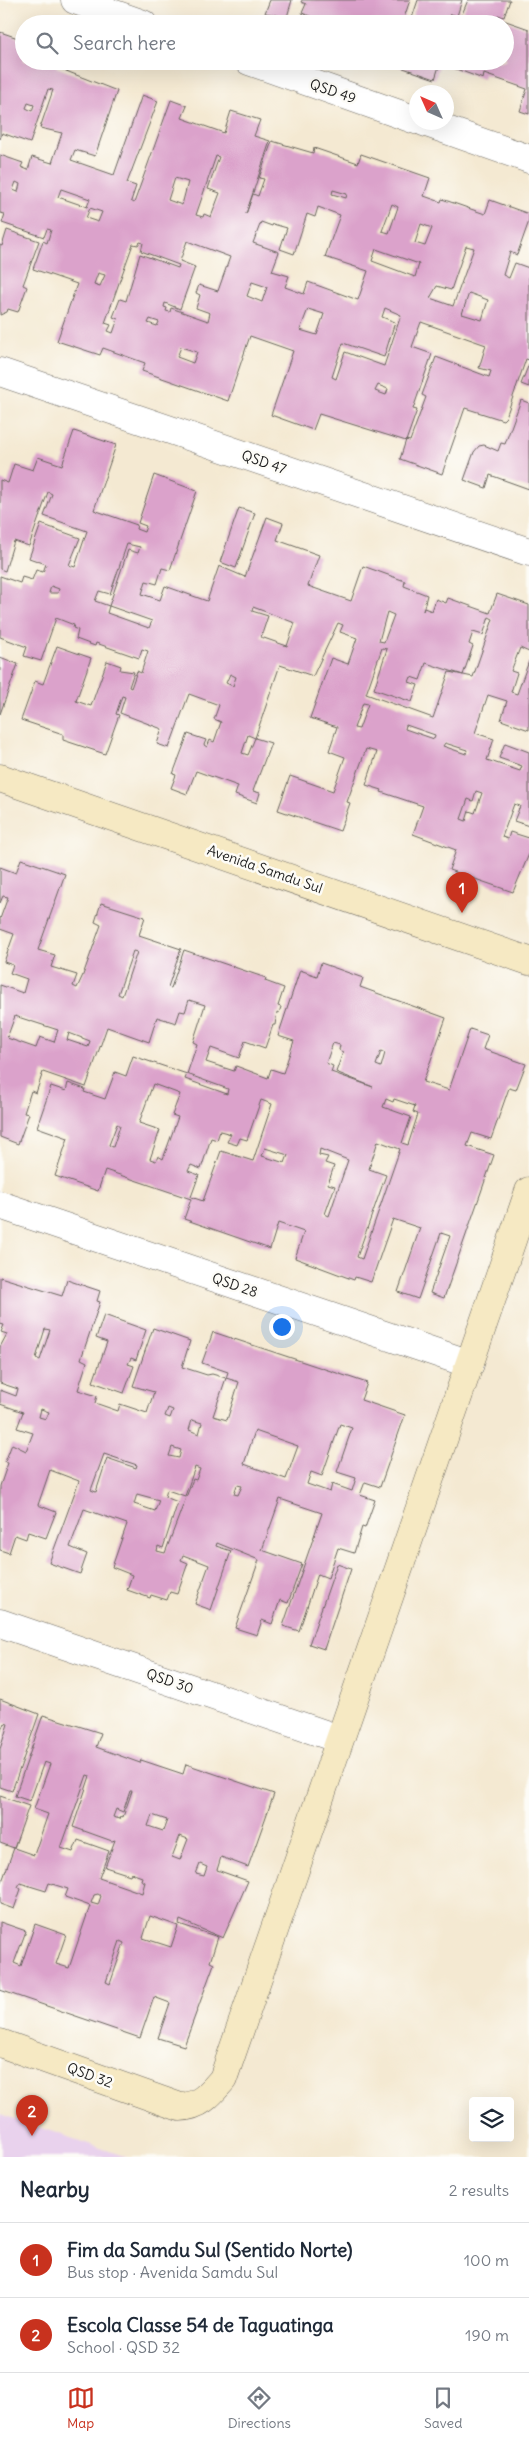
<!DOCTYPE html>
<html lang="en">
<head>
<meta charset="utf-8">
<style>
  :root { --surface:#fff; --page:#f6f6f7; --text:#1f2937; --muted:#747a83; --line:#e0e1e3; --accent:#c8321e }
  body { margin:0; font-family:Delius,sans-serif; background:var(--page); color:var(--text) }
  .controls { position:absolute; right:15px; bottom:15px; display:grid; overflow:hidden; border-radius:5px; box-shadow:0 5px 20px #0002 }
  .controls button { width:45px; height:45px; display:grid; place-items:center; padding:0; border:0; border-bottom:1px solid var(--line); background:var(--surface); color:var(--text); font:25px sans-serif }
  .compass { position:absolute; left:409px; top:85px; width:45px; height:45px; border-radius:50%; background:var(--surface); box-shadow:0 5px 20px #0002; rotate:315deg }
  .you { position:absolute; left:281px; top:1326px; width:18px; height:18px; margin:-12px; border:4px solid #fff; border-radius:50%; background:#1a73e8; box-shadow:0 0 0 8px #1a73e833 }
  .badge { display:grid; place-items:center; width:32px; height:32px; border-radius:50%; background:var(--accent); color:#fff; font-size:16px; font-weight:700 }
  .pin { position:absolute; translate:-50% -41px; filter:drop-shadow(0 1px 2px #0008) }
  .pin::after { content:''; position:absolute; top:26px; width:18px; height:15px; background:inherit; clip-path:polygon(0 0,100% 0,50% 100%) }
  .list { margin:0; padding:0; list-style:none }
  h2 { display:flex; justify-content:space-between; align-items:center; height:65px; margin:0; padding:0 20px; font-size:21px }
  h2 small { font-size:16px; font-weight:400; color:var(--muted) }
  .list li { display:grid; grid-template-columns:32px 1fr auto; gap:15px; align-items:center; box-sizing:border-box; height:75px; padding:0 20px; border-top:1px solid var(--line) }
  .list b { display:block; font-size:19px; white-space:nowrap }
  .list p { margin:0; font-size:16px; white-space:nowrap; color:var(--muted) }
  .list em { font-size:16px; font-style:normal; color:var(--muted) }
  .icon { flex:none; width:28px; height:28px; fill:none; stroke:currentColor; stroke-width:2; stroke-linecap:round; stroke-linejoin:round }
  .map { position:relative; flex:none; width:529px; height:2157px; overflow:hidden }
  .search { position:absolute; background:var(--surface); box-shadow:0 5px 20px #0002; left:15px; right:15px; top:15px; height:55px; display:flex; align-items:center; gap:12px; box-sizing:border-box; padding:0 18px; border-radius:28px; color:var(--muted); font-size:19px }
  .sheet { height:215px; background:var(--surface) }
  nav { display:flex; justify-content:space-around; align-items:center; box-sizing:border-box; height:70px; border-top:1px solid var(--line); background:var(--surface); font-size:14px; color:var(--muted) }
  nav a { display:grid; justify-items:center; gap:2px }
  nav .on { color:var(--accent) }
  .map>svg:first-child { display:block }
  .built { fill:#e9d2ed }
  .building { fill:#dba2cb; fill-rule:evenodd }
  .lines { fill:none; stroke-linecap:round; stroke-linejoin:round }
  .street-casing { stroke:#68645c; stroke-width:29 }
  .secondary-casing { stroke:#68645c; stroke-width:29 }
  .street { stroke:#fff; stroke-width:28 }
  .secondary { stroke:#f6e9c3; stroke-width:28 }
  .labels { text-anchor:middle; dominant-baseline:central; stroke-width:5; stroke-linejoin:round; paint-order:stroke }
  .street-label { font-size:14px; fill:#1c1c1c; stroke:#fdfcf7 }
</style>
</head>
<body>
<div class="map">
<svg width="529" height="2157" viewBox="0 0 529 2157">
  <rect width="100%" height="100%" fill="#fdfcf7"/>
  <filter id="ink" filterUnits="userSpaceOnUse"><feTurbulence type="fractalNoise" baseFrequency=".02" numOctaves="2"/><feDisplacementMap in="SourceGraphic" scale="10" xChannelSelector="R" yChannelSelector="G"/><feConvolveMatrix kernelMatrix="1 2 1 2 8 2 1 2 1" color-interpolation-filters="sRGB"/></filter>
  <filter id="wash" filterUnits="userSpaceOnUse"><feTurbulence type="fractalNoise" baseFrequency=".0096" numOctaves="4" result="noise"/><feDisplacementMap in="SourceGraphic" scale="20" xChannelSelector="R" yChannelSelector="G"/><feGaussianBlur stdDeviation="1.12" result="paint"/><feColorMatrix in="noise" values="0 0 0 0 0 0 0 0 0 0 0 0 0 0 0 0 0 1.4 0 .05"/><feComposite in="paint" operator="in"/></filter>
  <g filter="url(#wash)">
    <rect width="100%" height="100%" fill="#f4e9d2"/>
    <polygon class="built" points="0,2114 127,2157 0,2157"/>
    <g id="blocks">
      <g class="building">
        <polygon points="270,0 292,0 287,17 265,13"/>
        <polygon points="302,0 410,0 402,24 310,24 312,17 302,13 306,4 301,2"/>
        <polygon points="418,0 462,0 457,16 451,14 449,21 456,24 410,24"/>
        <polygon points="468,0 510,0 504,17 498,15 495,24 458,24"/>
        <polygon points="503,20 529,29 529,114 520,111 527,89 484,74 483,79 440,63 435,79 386,62 505,61 505,24 502,24"/>
        <path d="M0,32l24,8v21h34l-2,6 61,24 -22,65 -20,-6 -4,10 43,15 28,-80 16,6 -31,82 9,3 -5,15 3,2 37,-103 16,6 -5,12 42,15 7,-22 29,9 -6,16 16,5 -24,73 7,-20 5,2 6,-17 -5,-1 13,-37 41,12 1,-5 44,15 3,-9 69,24 -6,18 17,6 1,-3 43,15 5,-14 39,14v7l-12,34 -7,-3 -7,23 6,3 6,-15 14,5v92l-3,-1 -20,58 -3,3 -38,-12 -23,66 -42,-15 6,-19 4,1 16,-44 -4,-2 14,-38 53,20 2,-6 -12,-3 7,-23 -65,-23 -9,25 20,7 -19,55 4,1 -11,31 -87,-27 -6,16 -42,-15 22,-64 -43,-15 -22,65 -86,-30 3,-8 -42,-15 -3,7 -43,-14 20,-57 -44,-15 10,-28 4,2 4,-13 -4,-1 -3,8 -42,-14 3,-9 -5,-1v-58l23,8 -2,4 7,3 4,-13 20,6 10,-30 -22,-5 13,-38 -5,-1 -18,54 -28,-10 -2,6zM28,103l6,2 -2,6 -6,-3zM216,156l3,1 -11,32 12,4 -9,24 -7,-3 -1,3 -7,-2zM175,178l13,4 -6,23 -14,-5zM16,182l4,2 -2,8 -5,-2zM61,189l29,10 -3,8 -29,-10zM333,190l14,4 -1,4 -14,-4zM392,204l6,3 -9,26 -7,-2zM318,207l22,8 -15,42 43,14 -10,29 -50,-18 -4,12 -19,-7 4,-11 -17,-5 7,-19 -26,-9 8,-21 11,4 1,-2 14,4 -7,21 14,5 13,-40 8,3zM90,208l12,4 -4,10 -12,-4zM421,224l11,4 -7,18 -10,-3zM187,241l43,16 -12,34 -19,-6 -3,8 4,2 -4,13 14,5 -2,8 -37,-13 -1,4 -4,-1 1,-3 -3,-1 1,-4 15,6 15,-42 -15,-6zM140,242l3,1 -2,8 38,14 -1,3 -38,-14 -14,47 -6,-2 -7,18 5,2 -5,14 -5,-2 3,-6 -6,-2 15,-43 13,-36 5,1zM466,246l8,2 -21,58 -23,-8 7,-12 14,4zM376,249l43,15 -4,13 -43,-16zM98,273l7,2 -5,11 -6,-2zM252,282l15,5 -5,15 -15,-6zM469,293l19,7 -6,20 -20,-6zM385,308l16,7 -17,51 -39,-14 -9,27 -4,-2 11,-34 41,14 11,-35 -13,-5zM308,309l16,5 -7,21 -17,-5zM150,319l9,3 -2,4 -9,-3zM181,347l16,5 -4,11 -16,-6zM378,385l10,4 -2,6 -11,-4z"/>
        <polygon points="7,230 39,241 23,285 27,287 18,312 8,309 7,312 0,315 0,245 2,246"/>
        <polygon points="529,364 529,387 521,384"/>
        <polygon points="521,400 529,403 529,489 490,475 486,488 464,480 474,452 479,446 484,445 498,451 501,443 505,444"/>
        <path d="M74,431l42,14 -22,65 43,15 -1,4 8,3 2,-6 -8,-3 16,-48 43,16 -27,79 -8,-2 -5,16 -11,-3 -4,13 18,6 5,-14 42,15 12,-35 26,11 22,-60 16,6 -6,17 42,15 -11,31 43,15 12,-35 42,15 -1,5 23,9 -4,16 1,-3 8,3 4,-12 10,4 2,-5 42,15 7,-19 32,11v47l-9,-4 -9,23 6,2 -6,19 6,2 12,-33v69l-28,-10 6,-19 -19,-6 -13,38 19,6 -7,21 33,11 2,-5 -23,-8 6,-15 24,9v74l-15,-5 6,-15 -6,-2 -12,33 6,2 2,-7 19,6v16l-16,38 -64,-22 7,-20 -43,-16 10,-28 -42,-14 1,-2 -16,-5 11,-33 -11,-3 -19,53 3,1 -10,28 -62,-21 12,-34 43,15 12,-34 -16,-6 8,-24 -27,-9 21,-60 17,6 9,-26 -17,-6 3,-7 -5,-2 -25,53 -33,-11 -25,73 -7,-3 -6,18 6,2 7,-17 16,5 -18,48 7,2 -3,10 -22,-8 3,-9 -42,-15 -9,23 -16,-6 5,-13 -3,-1 15,-40 18,6 -2,5 3,2 3,-7 4,2 7,-20 -7,-3 5,-14 -30,-11 -20,54 -12,-4 5,-15 -42,-16 5,-16 -3,-1 -6,18 3,1 -14,39 -42,-14v-6l-42,-14 14,-39 8,3 14,-38 34,12 -15,43 15,5 16,-45 14,5 -1,4 14,2 -5,15 2,1 6,-17 4,2 7,-22 -6,-2 -3,9 -43,-15 -1,3 -19,-7 2,-9 -5,-2 1,-3 -18,-7 -15,43 -17,-5 3,-9 -27,-10v-61l20,7 2,-6 10,3 4,-10 7,2 3,-8 -17,-6 12,-34 39,14 -11,27 6,2 12,-36 -43,-15 8,-22 -4,-2 -19,54 -15,-5 -9,30 -5,-2v-89l8,3 6,-19 19,6 5,-13 24,8zM127,544l13,3 -2,6 -10,-3 -19,56 -14,-5 4,-10 11,3zM51,586l8,3 -1,4h-9zM109,606l43,15 -3,7 -42,-15zM253,607l42,16 -8,23 -26,-9 7,-21 -16,-5zM387,612l7,3 -10,27 -5,-1zM489,617l4,2 -20,58 -24,-5 -16,46 -67,-24 16,-46 5,1 -13,40 38,13 6,-17 -9,-3 2,-5 9,3 6,-17 37,12 10,-29 -4,-2 4,-12 10,3zM230,674l6,3 -3,9 -7,-3zM363,703l5,1 -9,25 -5,-1zM406,725l29,10 -1,4 -29,-10zM445,743l22,7 -1,4 -23,-8zM476,791l6,2 -7,20 -6,-2 -3,10 -5,-2 7,-20 5,2z"/>
        <polygon points="239,508 255,513 236,568 220,562"/>
        <polygon points="0,657 18,664 0,714"/>
        <path d="M21,859l44,15 -27,76 17,5 -4,12 26,8 -4,11 4,2 6,-13 18,-50 -6,-3 6,-19 44,14 -6,18 42,14 -13,38 3,1 13,-38 82,28 -1,3 19,7 -6,18 3,1 -2,6 -2,-1 -2,13h-2l-8,23 -20,-7 -6,17 -28,-10 -5,14 28,9 2,-5 32,12 3,-9 12,4 11,-32 -16,-5 22,-66 17,6 4,-13 42,15 -3,9 86,31 -23,64 26,8 21,-61 18,6 -5,14 43,15 -10,26 -7,-2 -18,51 -19,-6 -5,13 27,9 -50,143 -14,-5 20,-57 -9,-3 -23,66 -20,-7 22,-64 -27,-9 -22,63 -16,-5 -1,3 -59,-22 9,-26 -26,-9 -8,26 -86,-30 7,-20 -86,-29 -7,21 -43,-15 13,-38 -31,-11 14,-41 15,5 2,-8 17,6 -1,3 21,7 10,-27 11,4 7,-20 54,18 -2,5 42,15 1,-5 -41,-15 10,-30 -4,-2 12,-37 -16,-5 -4,12 -5,-1 -4,12 -19,-6 -8,25 -42,-15 -21,60 -43,-15 -7,21 -5,-2 -7,22 5,1 -11,30 -18,-7v-152l23,8 4,-14 -17,-6 3,-8 -9,-3 10,-28 -14,-5v-10l8,-22 -5,-1 -3,7v-36l16,6zM133,951l4,1 -15,44 -4,-2zM15,1016l43,14 -4,12 -14,-5 -4,11 -29,-10zM69,1033l21,8 -2,6 -21,-7zM333,1043l7,2 -1,5 4,2 -7,20 37,15 -42,-15 2,-6 -7,-3zM381,1051l4,2 -4,14 -5,-2zM153,1084l27,10 -8,21 6,2 -15,42 -5,-3 -2,5 -6,-2 10,-29 -21,-7zM386,1099l7,3 1,-3 21,7 -2,6 5,2 -10,31 -6,-2 9,-26 -28,-10zM261,1100l11,4 -19,57 -32,-10 -18,50 -12,-4 8,-22 -11,-4 3,-6 10,4 10,-31 6,2 3,-9 11,3 -4,8 10,3 3,-7 7,2zM117,1124l3,2 -7,21 -4,-2zM378,1141l22,8 -38,110 -5,-2 29,-82 -17,-6zM265,1148l23,7 -3,8 -23,-7zM320,1149l28,11 -19,56 -4,-2 10,-28 -7,-2 6,-18 -9,-3 3,-6 -9,-2z"/>
        <path d="M0,1277l62,19 5,-16 33,11 -3,10 3,1 -19,57 6,3 -9,28 19,6 -2,7 23,8 2,-7 27,9 7,-21 -21,-6 20,-58 37,13 -8,26 25,8 5,-1 14,4 -13,38 14,4 12,-38 -13,-4 2,-6 -26,-9 11,-31 154,51 -6,17 44,15 -25,72 -15,-5 -5,13 15,5 -10,28 -3,-1 -8,26 -16,-5 -10,30 -10,-4 -19,57 -16,-5 39,-113 -42,-14 -18,51 40,14 -14,39 -8,-3 -8,24 -10,-4 -5,15 -22,-7 24,-68 -42,-17 -1,3 15,5 -20,59 -16,-6 14,-39 -26,-10 -2,5 7,3 -11,31 -7,-2 -3,8 -16,-5 -1,3 -23,-8 5,-15 -20,-8 15,-43 -43,-15 -14,38 17,7 -7,20 -31,-11 30,-82 -29,-11 -12,35 18,7 -10,26 -18,-6 -2,7 -11,-4 -6,18 -9,-3v-64l8,-23 -3,-1 7,-18 14,7 7,-18 -16,-5 6,-16 -23,-8v-14l16,6 2,-7 -18,-6v-36l7,-13 -6,-2 3,-7 -4,-1zM45,1329l5,1 -10,30 -4,-2zM168,1408l5,2 -3,8 -5,-2zM41,1409l8,3 -3,7 -7,-2zM192,1420l10,3 -3,11 -10,-4zM340,1424l12,4 -15,44 19,6 -4,13 -20,-7 -2,8 -23,-8 4,-12 11,4zM255,1431l43,15 -12,33 -42,-15zM172,1447l9,3 -2,8 -10,-2zM104,1454l33,11 -1,3 -29,-10 -11,34 -5,-2zM195,1467l5,2 -4,11 -3,-1 -28,74 -8,-2 1,-5 5,2 15,-46 -13,-5 2,-7 18,6zM237,1485l5,1 -4,9 -4,-1zM137,1494l22,6 -4,11 -21,-7z"/>
        <polygon points="104,1315 146,1330 136,1360 131,1358 128,1364 134,1366 124,1393 93,1382 107,1342 96,1338"/>
        <polygon points="337,1564 351,1569 324,1649 309,1644"/>
        <polygon points="0,1699 39,1714 12,1791 0,1787 0,1749 8,1724 4,1723 0,1733"/>
        <path d="M43,1715l58,18 -5,14 44,16 1,-3 42,14 3,-10 88,30 -26,73 -27,-10 -4,13 31,11 -25,57 -43,-18 -1,4 39,13 -8,25 4,2 -30,82 -26,-8 12,-35 -16,-6 -14,41 -140,-48v-68l26,9 -12,32 7,3 14,-42 31,11 -10,29 13,4 21,-62 -25,-9 3,-8 -19,-6 -3,8 -26,-8 -2,4 3,2 -7,20 -14,-5v-17l14,-39 -14,-5v-47l29,10 -15,42 20,7 14,-41 -14,-5 16,-45 -6,-2 -14,39 -15,-5zM87,1775l3,1 -17,51 39,14 3,-1 -10,27 25,8 1,-2 11,4 -1,3 4,2 -3,11 -43,-15 10,-27 -31,-11 -5,12 -12,-4zM130,1791h2l-9,26 -2,-1 -1,3 -7,-2 3,-8 7,3zM152,1815l15,5 -4,11 -15,-5zM180,1836l8,3 -8,21 -8,-3zM200,1864l7,3 -3,9 -8,-2zM98,1894l3,2 -3,9 -7,-2 3,-8zM150,1916l28,10 -7,21 -28,-9zM120,1941l4,2 -14,41 -4,-2z"/>
      </g>
    </g>
  </g>
  <g filter="url(#ink)">
    <use href="#blocks" fill-opacity="0" stroke="#68645c" stroke-width="1"/>
    <g class="lines">
      <g class="street-casing">
        <g id="street">
          <polyline points="75,0 143,24"/>
          <polyline points="249,61 416,120"/>
          <polyline points="424,122 529,159"/>
          <polyline points="0,372 529,552"/>
          <polyline points="0,1205 470,1364"/>
          <polyline points="0,1623 339,1739"/>
        </g>
      </g>
      <g class="secondary-casing">
        <g id="secondary">
          <polyline points="0,778 529,961"/>
          <path d="M0,2043l180,64c21,-1 30,-13 43,-28l306,-888"/>
        </g>
      </g>
      <use href="#street" class="street"/>
      <use href="#secondary" class="secondary"/>
    </g>
  </g>
  <g class="labels">
    <g class="street-label">
      <text transform="translate(333 91) rotate(19)">QSD 49</text>
      <text transform="translate(264 462) rotate(19)">QSD 47</text>
      <text transform="translate(265 869) rotate(19)">Avenida Samdu Sul</text>
      <text transform="translate(235 1285) rotate(19)">QSD 28</text>
      <text transform="translate(170 1681) rotate(19)">QSD 30</text>
      <text transform="translate(90 2075) rotate(20)">QSD 32</text>
    </g>
  </g>
</svg>
<div class="controls">
<button><svg class="icon" aria-label="layers" viewBox="0 0 24 24"><path d="M12 4l9 5-9 5-9-5zM3 14l9 5 9-5"/></svg></button>
</div>
<svg class="compass" viewBox="-18 -18 36 36"><path d="M0-13l5 13h-10z" fill="#e53935"/><path d="M0 13l5-13h-10z" fill="#747a83"/></svg>
<div class="you"></div>
<div class="pin badge" style="left:462px;top:913px">1</div>
<div class="pin badge" style="left:32px;top:2136px">2</div>
<div class="search"><svg class="icon" aria-label="search" viewBox="0 0 24 24"><circle cx="10" cy="10" r="6"/><path d="M15 15l6 6"/></svg>Search here</div>
</div>
<section class="sheet">
<h2>Nearby<small>2 results</small></h2>
<ul class="list">
<li><span class="badge">1</span><div><b>Fim da Samdu Sul (Sentido Norte)</b><p>Bus stop · Avenida Samdu Sul</p></div><em>100 m</em></li>
<li><span class="badge">2</span><div><b>Escola Classe 54 de Taguatinga</b><p>School · QSD 32</p></div><em>190 m</em></li>
</ul>
</section>
<nav>
<a class="on"><svg class="icon" aria-label="map" viewBox="0 0 24 24"><path d="M3 6l6-2 6 2 6-2v14l-6 2-6-2-6 2zM9 4v14M15 6v14"/></svg>Map</a>
<a><svg class="icon" aria-label="directions" viewBox="0 0 24 24"><path d="M12 3l9 9-9 9-9-9zM9 14v-3h6M13 9l2 2-2 2"/></svg>Directions</a>
<a><svg class="icon" aria-label="saved" viewBox="0 0 24 24"><path d="M7 4h10v16l-5-4-5 4z"/></svg>Saved</a>
</nav>
</body>
</html>
